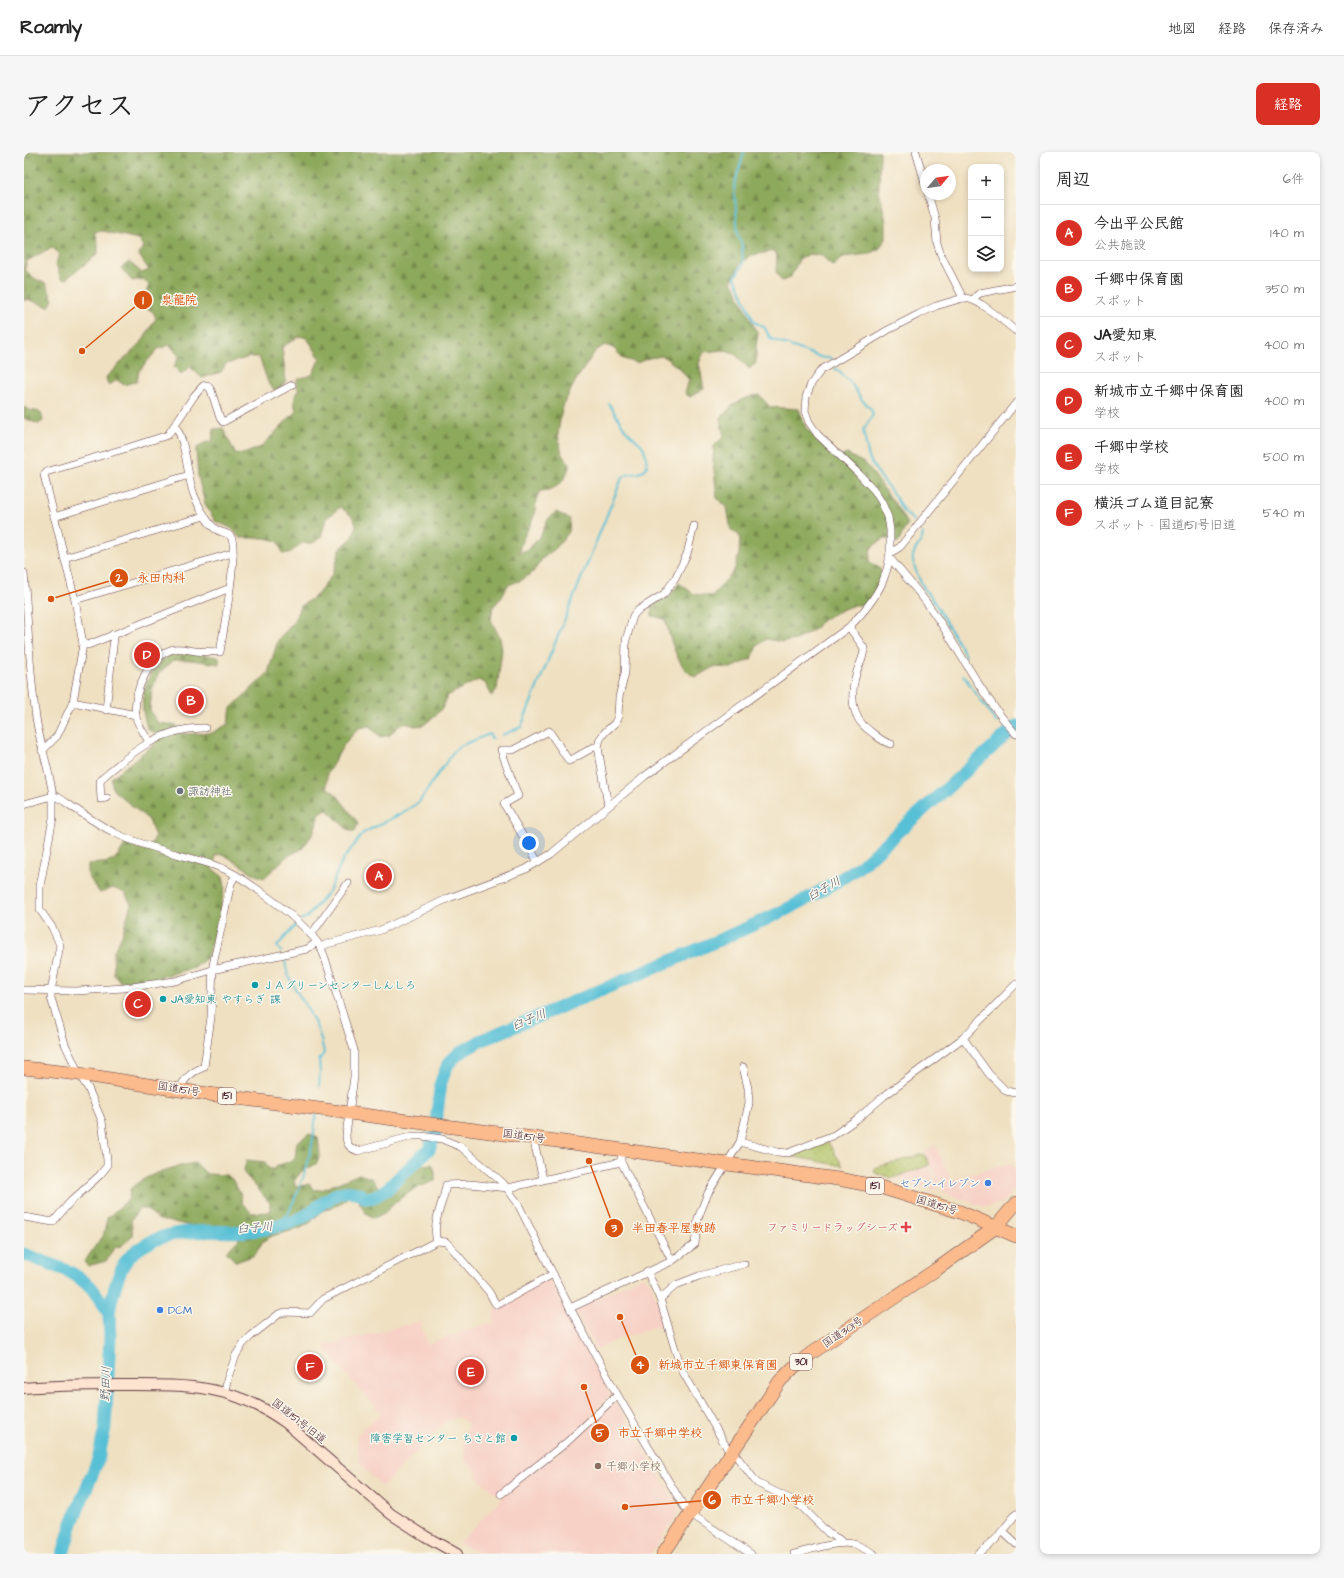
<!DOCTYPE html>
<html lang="ja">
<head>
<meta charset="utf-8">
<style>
  :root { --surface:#fff; --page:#f6f6f6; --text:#222; --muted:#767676; --line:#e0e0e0; --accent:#d93025 }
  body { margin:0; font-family:"Architects Daughter","Klee One",sans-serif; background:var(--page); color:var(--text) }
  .controls { position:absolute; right:12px; top:12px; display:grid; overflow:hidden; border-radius:8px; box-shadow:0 2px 6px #0003 }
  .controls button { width:36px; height:36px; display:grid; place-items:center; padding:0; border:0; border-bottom:1px solid var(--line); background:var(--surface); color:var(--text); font:20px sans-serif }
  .compass { position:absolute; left:896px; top:12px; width:36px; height:36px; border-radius:50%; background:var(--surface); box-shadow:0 2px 6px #0003; rotate:61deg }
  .you { position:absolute; left:505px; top:691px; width:14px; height:14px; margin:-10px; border:3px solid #fff; border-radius:50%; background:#1a73e8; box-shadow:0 0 0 6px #1a73e833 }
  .badge { display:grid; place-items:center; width:26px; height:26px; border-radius:50%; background:var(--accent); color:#fff; font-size:13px; font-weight:700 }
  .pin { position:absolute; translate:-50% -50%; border:2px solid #fff; box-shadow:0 1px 4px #0006 }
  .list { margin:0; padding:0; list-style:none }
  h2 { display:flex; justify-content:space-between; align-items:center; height:52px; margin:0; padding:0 16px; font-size:17px }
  h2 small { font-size:13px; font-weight:400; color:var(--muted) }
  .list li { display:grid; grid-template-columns:26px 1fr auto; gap:12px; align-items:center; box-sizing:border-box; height:56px; padding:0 16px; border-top:1px solid var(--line) }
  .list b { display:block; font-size:15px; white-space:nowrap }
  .list p { margin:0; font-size:13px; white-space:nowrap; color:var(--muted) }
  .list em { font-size:13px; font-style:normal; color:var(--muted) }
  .icon { flex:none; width:22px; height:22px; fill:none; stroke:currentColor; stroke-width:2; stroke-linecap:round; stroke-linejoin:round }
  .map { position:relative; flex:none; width:992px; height:1402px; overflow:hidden; border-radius:8px }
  header { display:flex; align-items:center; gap:24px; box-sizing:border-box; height:56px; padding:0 20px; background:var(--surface); border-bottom:1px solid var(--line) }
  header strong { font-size:19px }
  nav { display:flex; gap:22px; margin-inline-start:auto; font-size:14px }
  .intro { display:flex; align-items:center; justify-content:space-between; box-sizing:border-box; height:96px; padding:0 24px }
  h1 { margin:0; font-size:28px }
  .button { padding:10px 18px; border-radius:8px; background:var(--accent); color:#fff; font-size:14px; font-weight:700 }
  main { display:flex; gap:24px; padding:0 24px }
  aside { flex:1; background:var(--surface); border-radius:8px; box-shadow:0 2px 6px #0003 }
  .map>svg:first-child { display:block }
  .built { fill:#f7d1c6 }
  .grass { fill:url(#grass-dots); stroke:#7e7148 }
  .forest { fill:url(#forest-firs); stroke:#6c6443 }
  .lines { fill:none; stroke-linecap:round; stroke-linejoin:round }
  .stream { stroke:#59c0d6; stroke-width:2 }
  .river { stroke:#59c0d6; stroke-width:13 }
  .street-casing { stroke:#633c42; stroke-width:8 }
  .secondary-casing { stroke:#633c42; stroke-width:12 }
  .highway-casing { stroke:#633c42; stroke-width:14 }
  .street { stroke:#fff; stroke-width:7 }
  .secondary { stroke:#fde4d1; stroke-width:10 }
  .highway { stroke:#fbbb8d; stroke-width:13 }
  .worship-dot { fill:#6b7280; stroke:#fbf7ec; stroke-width:1.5 }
  .culture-dot { fill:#0f9aa8; stroke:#fbf7ec; stroke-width:1.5 }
  .shop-dot { fill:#3f7fe0; stroke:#fbf7ec; stroke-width:1.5 }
  .health-dot { fill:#e0444e; stroke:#fbf7ec; stroke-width:1.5 }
  .education-dot { fill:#8d6e63; stroke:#fbf7ec; stroke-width:1.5 }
  .labels { text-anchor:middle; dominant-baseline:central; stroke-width:3; stroke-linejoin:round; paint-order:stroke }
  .shield { fill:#fbf7ec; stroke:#7f6065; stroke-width:1 }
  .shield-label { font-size:10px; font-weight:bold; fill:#4a1f2b }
  .worship-label { font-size:11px; fill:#5b616d; stroke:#fbf7ec; text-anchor:start }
  .culture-label { font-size:11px; fill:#0d838f; stroke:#fbf7ec; text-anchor:start }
  .street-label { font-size:11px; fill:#4a1f2b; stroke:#fbf7ec }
  .shop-label { font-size:11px; fill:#366cbe; stroke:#fbf7ec; text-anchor:end }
  .health-label { font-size:11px; fill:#be3a42; stroke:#fbf7ec; text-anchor:end }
  .education-label { font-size:11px; fill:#785e54; stroke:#fbf7ec; text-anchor:start }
  .water-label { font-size:12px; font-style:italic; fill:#4f5767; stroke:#fbf7ec }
  .leader { fill:none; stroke:#d8530f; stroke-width:1.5 }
  .callout-dot { fill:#d8530f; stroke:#fbf7ec; stroke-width:1.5 }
  .mark-label { font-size:12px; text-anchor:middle; font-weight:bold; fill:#fff }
  .callout-label { font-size:12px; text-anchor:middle; font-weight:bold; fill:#d8530f; stroke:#fbf7ec; stroke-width:3; stroke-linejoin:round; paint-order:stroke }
</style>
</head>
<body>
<header>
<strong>Roamly</strong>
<nav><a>地図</a><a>経路</a><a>保存済み</a></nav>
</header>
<div class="intro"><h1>アクセス</h1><a class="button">経路</a></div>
<main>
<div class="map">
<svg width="992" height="1402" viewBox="0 0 992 1402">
  <defs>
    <pattern id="grass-dots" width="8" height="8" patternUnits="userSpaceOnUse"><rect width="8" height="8" fill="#b2c366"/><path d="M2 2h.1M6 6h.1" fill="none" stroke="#9ba759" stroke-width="1.8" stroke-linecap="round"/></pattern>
    <pattern id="forest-firs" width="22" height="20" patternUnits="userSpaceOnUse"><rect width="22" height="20" fill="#8da95b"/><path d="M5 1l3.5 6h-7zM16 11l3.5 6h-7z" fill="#75894b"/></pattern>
  </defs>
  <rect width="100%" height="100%" fill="#fbf7ec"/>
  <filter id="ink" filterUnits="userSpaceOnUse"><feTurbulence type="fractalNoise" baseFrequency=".025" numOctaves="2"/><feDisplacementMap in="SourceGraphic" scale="8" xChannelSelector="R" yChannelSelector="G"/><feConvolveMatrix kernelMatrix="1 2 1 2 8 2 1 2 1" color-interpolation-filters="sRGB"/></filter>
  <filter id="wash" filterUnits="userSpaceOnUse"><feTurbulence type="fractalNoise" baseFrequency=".012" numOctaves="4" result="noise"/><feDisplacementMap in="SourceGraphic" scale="16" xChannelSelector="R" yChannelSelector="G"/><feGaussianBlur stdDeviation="0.9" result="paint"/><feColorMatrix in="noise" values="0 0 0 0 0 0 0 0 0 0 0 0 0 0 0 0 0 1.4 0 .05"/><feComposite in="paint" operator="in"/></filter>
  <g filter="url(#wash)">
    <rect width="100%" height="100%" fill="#efe0c1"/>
    <g class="built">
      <polygon points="911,993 927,1028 986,1011 992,1019 992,1036 979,1051 961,1055 919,1041 916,1034 909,1038 893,1033 912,1025 901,1001"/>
      <polygon points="905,1014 910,1025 892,1032 875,1028 875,1024"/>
      <polygon points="617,1125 625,1129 634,1149 640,1171 614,1181 595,1186 572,1198 551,1158"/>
      <polygon points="522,1127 526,1128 586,1243 554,1279 539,1292 472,1342 455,1327 451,1318 441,1308 440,1291 444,1271 434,1265 421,1270 358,1335 335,1311 333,1282 357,1261 300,1197 301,1194 396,1169 403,1192 466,1171 470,1171 470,1158"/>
      <polygon points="589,1251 593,1252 656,1358 627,1402 456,1402 435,1391 480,1343 556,1284"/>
    </g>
    <g class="grass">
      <polygon points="804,990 819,1014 765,1004"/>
      <polygon points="900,1002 906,1013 869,1026 851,1021 850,1016"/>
    </g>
    <g class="forest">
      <path d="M0,0h856l-1,39 7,30v17l-7,11 -11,5 -25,3 -10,9 -11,-10 -13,-2 -10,6 -9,18 -8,3 -6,-9 1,-17 -3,-4 -22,4 -12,8 -8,18 26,54 -2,10v18l-7,6c-18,-21 -18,-20 -45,-17l-5,11 5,26 -14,8 -5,-4 4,-13 -9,-11 -17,-13 -14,2 -12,5 -13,-4 -11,-11 -8,-3 -9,5 -20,30 -14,27 -4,27 4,21 8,9c-4,16 -12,26 -29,27 -7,8 -4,10 -6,20 -3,17 -14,24 -16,42l10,-4 12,-14 6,-15 9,-8 14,7 -1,13 -13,16 -13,10 -10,14 -11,8 -14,5 -7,13 -8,9 -2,13 9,18 2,12 -5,39 -5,7 -7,-13 -7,-3 -31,16 -5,13 -18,16 -9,1 -10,-3 -8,4 -7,8 -10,2 -11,-11 -10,2 -14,15 -18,31v13l10,8 21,28 -3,8h-6l-23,-22 -7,5 -5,18 -12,17 -16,8 -22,21 -8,-3 -33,-21 -7,1 -3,14 10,8 2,10 -10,46 -8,25 -12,9 -40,12 -35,3 -6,-7 -1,-22 9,-18 9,-31 -6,-11 -12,-5 -13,5 -12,-17v-12c24,-2 25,1 37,-20l23,7 7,-14 -6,-17 -36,-30 -2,-12 47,-37 -2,-8 -8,-3c-9,-25 -7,-45 10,-66 4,-4 12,-11 18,-11 10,-2 32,3 43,4v7l-28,-4h-17l-16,14 -6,16 -2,20 8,13 18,2 9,9 27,-1 16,-9 3,-16 37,-35 10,-33 15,-17 7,-16 18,-13 15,-21 7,-24 13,-12 3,-12 -4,-9 -12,-9 -14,12 -5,18 -8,6h-11l-11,9 -8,2 -5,-13 -13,-3h-25l-9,-10 -16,-7 -10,-17 -7,-27 -2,-28 8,-6 8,-2 2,-12 9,-1 12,25 8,1 18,-7 35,-36 -2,-10 4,-11 -1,-11 15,-4 8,-17 -13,-20 -7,-2 -18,11 4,34 -5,6 -7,3 -5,-5 -10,-28h-9l-24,7 -5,8 -19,6 -12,-11 -9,7 -7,-7 5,-11 -9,-11 -12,4 -19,22 -2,10 -13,4 -7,-5 -9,5 -2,-8 35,-34 15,-25 -3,-6 -8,-5 -2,-6 6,-16 -6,-6 -11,2 -11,-13 8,-6 13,11 7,-3 -10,-15 4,-9 -5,-7 -35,-8 -9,1 4,12v10l-32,25h-5l-5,-15 3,-10 -7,-7 -25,14 -2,8 7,8 14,7 7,16 -4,7 -22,-8 -3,2z"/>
      <path d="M735,243l11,12 29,2 7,19 29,30 12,-4 19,10 31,43 10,17 -9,19 -14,-5 -13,10 -2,14 10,5 4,9 -17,29h-12l-13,5 -19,10 -6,8 -20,12 -14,2 -16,-3 -9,7 -6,13 -20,9 -18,-1 -17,10c-19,-7 -26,-40 -31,-58l-13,-3 -1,-10 19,-10 9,-13 15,11 18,2 22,-25 5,-17 1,-18 -9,-6 -4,-23 -10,-9 -4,-38 1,-14 10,-10 -4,-17c13,-15 19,-21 39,-24z"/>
      <polygon points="0,255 5,258 17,260 19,269 14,272 0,266"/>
      <path d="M285,982l9,3 2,18 -4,9 -15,8 -7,9 2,6 13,-3 6,6 9,-1 35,-15 12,4 7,9 11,4 32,-26 11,-1 3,7v10c-12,4 -24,9 -34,17 -11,8 -14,16 -28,20l-7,-5 -10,-16 -7,-1 -9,8 -18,7 -11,11 -10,6 -29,8 -9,5 -8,14 -19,7 -10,-10 13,-13 -5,-10c-16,-1 -31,-1 -47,-4 -10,-2 -18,-4 -28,-5l-12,-11h-8l-8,11 2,16 -12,10 -7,2 -8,13 -18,5 -3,-5 19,-28 3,-15 22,-19 1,-10c14,-14 45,-23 65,-26l12,11 19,1 6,4 8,14 2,10 10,10 18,-1v-9l-27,-31 4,-12 18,2 4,7h5c8,-8 13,-4 21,-11l2,-16z"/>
    </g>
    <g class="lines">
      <g class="stream">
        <polyline points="720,0 710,34 714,82 718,93 719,111 711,125 730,170 740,175 747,187 799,206 804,206 807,207"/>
        <polyline points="811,216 827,231 838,248 847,257 849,263 839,278 845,306 851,317 872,346 879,359 891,370"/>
        <path d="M899,381c0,9 -8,14 -10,23 -2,7 11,36 17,39l36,61"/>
        <polyline points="939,523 973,571"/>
        <polyline points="979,578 985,588"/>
        <path d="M478,583l19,-8 101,-249c9,-8 16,0 25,-11 -2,-27 -5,-19 -21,-37 -6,-7 -11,-18 -17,-26"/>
        <polyline points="276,768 283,765 305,739 318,709 339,681 378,661 395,650 429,600 436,594 466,582 467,587 469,587"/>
        <polyline points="257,800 253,794 272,773"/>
        <path d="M261,807c1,23 18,38 27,59 6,10 10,23 12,35l-5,7 1,11 -1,16"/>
        <polyline points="248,1076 264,1062 274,1039 283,1015 289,987 292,962"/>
      </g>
      <g class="river">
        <polyline points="0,1102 44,1119 54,1125 67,1135 85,1160 86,1186 81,1276 74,1308 48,1371 39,1402"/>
        <path d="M85,1160c3,-15 10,-45 21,-56 4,-4 10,-8 15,-11 38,-24 87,-6 129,-18 10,-2 22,-5 31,-11 20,-13 37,-36 61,-18l8,-1 12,-7 43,-41 5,-12 7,-55 7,-18 10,-10 24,-14c66,-28 132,-55 198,-83 62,-27 128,-53 183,-93l153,-138"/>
      </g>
    </g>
  </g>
  <g filter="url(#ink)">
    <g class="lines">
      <g class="street-casing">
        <g id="street">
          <polyline points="892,0 902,34"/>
          <path d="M939,146c17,0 39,23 53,33"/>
          <polyline points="950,148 952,144 956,141 992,134"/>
          <polyline points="30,365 165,323"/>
          <polyline points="866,401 866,378 864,365 858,351 850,338 835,322 794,283 785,270 781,259 782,245 787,232 797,218 864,178 895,162 912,154 939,146 917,103 913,91 911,66 904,42"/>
          <path d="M865,405c12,15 26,30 37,45 32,43 54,93 90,132"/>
          <polyline points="40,406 177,365 180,362"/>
          <path d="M0,421c4,46 5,92 11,137 3,30 14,57 18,86l5,1c19,13 38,27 59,37 32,15 68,21 102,33 25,9 82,53 98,75 4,5 6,11 8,16l29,92v27l-8,58c0,9 3,13 12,16l55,-15h9l20,3 19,8 42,36 14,19 53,106 48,88 66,111 13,11 54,36"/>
          <polyline points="51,448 205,402 209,402"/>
          <path d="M825,475l15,21c0,9 -4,15 -7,23 -7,21 -7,47 13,60 7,5 12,11 21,13"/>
          <polyline points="59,492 64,493 201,438 205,437"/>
          <polyline points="49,550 112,563"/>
          <polyline points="82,558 90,485 89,482"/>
          <path d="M125,590c-4,-8 -11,-16 -13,-25 -4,-24 13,-62 38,-68 7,-1 14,1 21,2 9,1 17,0 25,1 3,-19 19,-103 11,-115 -3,-5 -9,-4 -14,-7 -9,-5 -19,-25 -23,-35 -8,-22 -7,-51 -19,-70"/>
          <polyline points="18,599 33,584 49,550 59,492 51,448 20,323 22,320 103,296 144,283 170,244 179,234 183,233 187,238 196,266 199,270 268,233"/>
          <path d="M83,646l-6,1 -1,-18 2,-3c30,-26 60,-51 103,-50"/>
          <polyline points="0,652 29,644 29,666 16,734 16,758 28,775 36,793 27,839 27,846 41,892 55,922 64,936 78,969 83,1008 83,1014 76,1023 46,1050 29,1070 0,1065"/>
          <polyline points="585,652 583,648 574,595 576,587 581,580 591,571 594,564 595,545 601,521 602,488 609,464 613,459 640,442 651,427 663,402 670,374"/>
          <polyline points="514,710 480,652 494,644 477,598 489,598 525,579 545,609 570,595 574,595"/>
          <polyline points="287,783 324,731"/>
          <path d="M297,795l6,-3 54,-14 68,-32 77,-29 25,-15 94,-78 204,-149c14,-14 30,-32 36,-52 3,-7 4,-15 5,-22l10,-6 116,-144"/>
          <polyline points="0,838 52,839 100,836 151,829 188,818 283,797 293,790"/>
          <polyline points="939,886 965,922 982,939 992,941"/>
          <path d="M155,938c5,-12 14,-19 25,-23l7,-50 2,-52 18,-82 5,-8"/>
          <polyline points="509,986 519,1027"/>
          <polyline points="716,990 753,1000 764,1001 810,983 833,967 860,944 939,886 992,832"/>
          <polyline points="597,1005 597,1010 648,1109"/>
          <path d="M413,1089c-6,-18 7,-39 9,-56l24,-1 38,4 113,-26"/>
          <polyline points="623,1119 636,1147 651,1197 659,1220 703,1296 713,1305 733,1331 768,1348 778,1355 804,1381 816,1388 818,1391"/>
          <polyline points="636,1147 652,1133 675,1124 720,1112"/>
          <polyline points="546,1156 648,1109 671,1092 674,1066 684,1041 716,990 725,951 724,936 719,915"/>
          <polyline points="201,1240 203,1228 212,1203 219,1192 227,1184 255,1162 261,1160 286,1161 299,1147 413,1089 422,1090 427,1095 465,1140 471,1151 473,1153 529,1122"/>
          <polyline points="477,1342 543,1290 589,1247 594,1244"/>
          <polyline points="978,1379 992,1392"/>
          <path d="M770,1402c17,-4 46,-15 63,-9 6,3 12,6 17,9"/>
          <polyline points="954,1402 971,1388 992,1362"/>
        </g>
      </g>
      <g class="secondary-casing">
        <path id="secondary" d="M0,1236c33,-3 64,-3 97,-3 64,0 110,-2 165,38l105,91 34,22 32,18"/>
      </g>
      <g class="highway-casing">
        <g id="highway">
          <polyline points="0,916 55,922 155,938 814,1027 856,1035 936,1060 992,1084"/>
          <polyline points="639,1402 756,1229 771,1214 789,1200 913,1117 972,1075 992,1051"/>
        </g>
      </g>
      <use href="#street" class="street"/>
      <use href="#secondary" class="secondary"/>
      <use href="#highway" class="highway"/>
    </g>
  </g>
  <circle class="worship-dot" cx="156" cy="639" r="4"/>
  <g class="culture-dot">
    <circle cx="231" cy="833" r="4"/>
    <circle cx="139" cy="847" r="4"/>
    <circle cx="490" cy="1286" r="4"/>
  </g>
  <g class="shop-dot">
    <circle cx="964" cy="1031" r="4"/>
    <circle cx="136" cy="1158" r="4"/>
  </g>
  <path class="health-dot" d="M880 1069h4v4h4v4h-4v4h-4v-4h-4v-4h4z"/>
  <circle class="education-dot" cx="574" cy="1314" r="4"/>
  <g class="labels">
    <g class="shield">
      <rect x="194" y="936" width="18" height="16" rx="3"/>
      <rect x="842" y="1026" width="18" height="16" rx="3"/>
      <rect x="766" y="1202" width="22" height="16" rx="3"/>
    </g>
    <g class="shield-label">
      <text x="203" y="944">151</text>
      <text x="851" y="1034">151</text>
      <text x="777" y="1210">301</text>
    </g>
    <g class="worship-label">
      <text x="164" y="639">諏訪神社</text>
    </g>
    <g class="culture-label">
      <text x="239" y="833">ＪＡグリーンセンターしんしろ</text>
      <text x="147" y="847">JA愛知東 やすらぎ 課</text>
      <text x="482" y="1286" text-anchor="end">障害学習センター ちさと館</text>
    </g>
    <g class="street-label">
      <text transform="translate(155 937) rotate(9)">国道151号</text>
      <text transform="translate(500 984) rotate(8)">国道151号</text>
      <text transform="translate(913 1053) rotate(17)">国道151号</text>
      <text transform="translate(819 1180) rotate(-34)">国道301号</text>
      <text transform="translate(275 1269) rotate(38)">国道151号旧道</text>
    </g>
    <g class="shop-label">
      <text x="956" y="1031">セブン-イレブン</text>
      <text x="144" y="1158" text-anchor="start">DCM</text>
    </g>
    <g class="health-label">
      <text x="874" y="1075">ファミリードラッグシーズ</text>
    </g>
    <g class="education-label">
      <text x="582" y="1314">千郷小学校</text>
    </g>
    <g class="water-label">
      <text transform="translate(800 737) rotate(-30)">臼子川</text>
      <text transform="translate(505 868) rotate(-23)">臼子川</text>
      <text transform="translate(231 1076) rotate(-5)">臼子川</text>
      <text transform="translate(82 1232) rotate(-88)">野田川</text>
    </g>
  </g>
  <path class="leader" d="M58 199L119 148M27 447L95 426M565 1009L590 1076M596 1165L616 1213M560 1235L576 1281M601 1355L688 1348"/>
  <g class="callout-dot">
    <circle cx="58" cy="199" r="4"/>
    <circle cx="27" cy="447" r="4"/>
    <circle cx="565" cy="1009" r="4"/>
    <circle cx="596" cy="1165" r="4"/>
    <circle cx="560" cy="1235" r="4"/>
    <circle cx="601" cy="1355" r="4"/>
    <circle cx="119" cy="148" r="10"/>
    <circle cx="95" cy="426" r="10"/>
    <circle cx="590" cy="1076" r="10"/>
    <circle cx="616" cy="1213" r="10"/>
    <circle cx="576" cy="1281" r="10"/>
    <circle cx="688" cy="1348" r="10"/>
  </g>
  <g class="mark-label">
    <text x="119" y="152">1</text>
    <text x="95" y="430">2</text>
    <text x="590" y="1080">3</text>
    <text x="616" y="1217">4</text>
    <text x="576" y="1285">5</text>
    <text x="688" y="1352">6</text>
  </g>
  <g class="callout-label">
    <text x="155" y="152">泉龍院</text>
    <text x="137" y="430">永田内科</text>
    <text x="650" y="1080">半田春平屋敷跡</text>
    <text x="694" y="1217">新城市立千郷東保育園</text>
    <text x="636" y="1285">市立千郷中学校</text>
    <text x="748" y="1352">市立千郷小学校</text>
  </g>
</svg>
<div class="controls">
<button>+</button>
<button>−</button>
<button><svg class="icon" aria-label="layers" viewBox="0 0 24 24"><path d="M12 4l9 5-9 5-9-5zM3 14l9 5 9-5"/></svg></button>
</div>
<svg class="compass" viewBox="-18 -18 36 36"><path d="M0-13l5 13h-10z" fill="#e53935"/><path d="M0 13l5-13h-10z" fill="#767676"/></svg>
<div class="you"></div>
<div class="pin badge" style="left:355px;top:724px">A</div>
<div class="pin badge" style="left:167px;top:549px">B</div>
<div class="pin badge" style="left:114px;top:852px">C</div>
<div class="pin badge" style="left:123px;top:503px">D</div>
<div class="pin badge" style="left:447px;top:1220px">E</div>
<div class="pin badge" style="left:286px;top:1215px">F</div>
</div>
<aside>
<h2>周辺<small>6件</small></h2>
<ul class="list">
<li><span class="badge">A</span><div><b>今出平公民館</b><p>公共施設</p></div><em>140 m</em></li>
<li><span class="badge">B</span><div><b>千郷中保育園</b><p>スポット</p></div><em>350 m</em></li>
<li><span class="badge">C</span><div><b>JA愛知東</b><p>スポット</p></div><em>400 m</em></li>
<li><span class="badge">D</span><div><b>新城市立千郷中保育園</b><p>学校</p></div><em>400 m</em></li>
<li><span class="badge">E</span><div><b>千郷中学校</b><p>学校</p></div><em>500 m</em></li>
<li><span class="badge">F</span><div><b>横浜ゴム道目記寮</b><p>スポット · 国道151号旧道</p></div><em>540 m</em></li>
</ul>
</aside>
</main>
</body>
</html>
